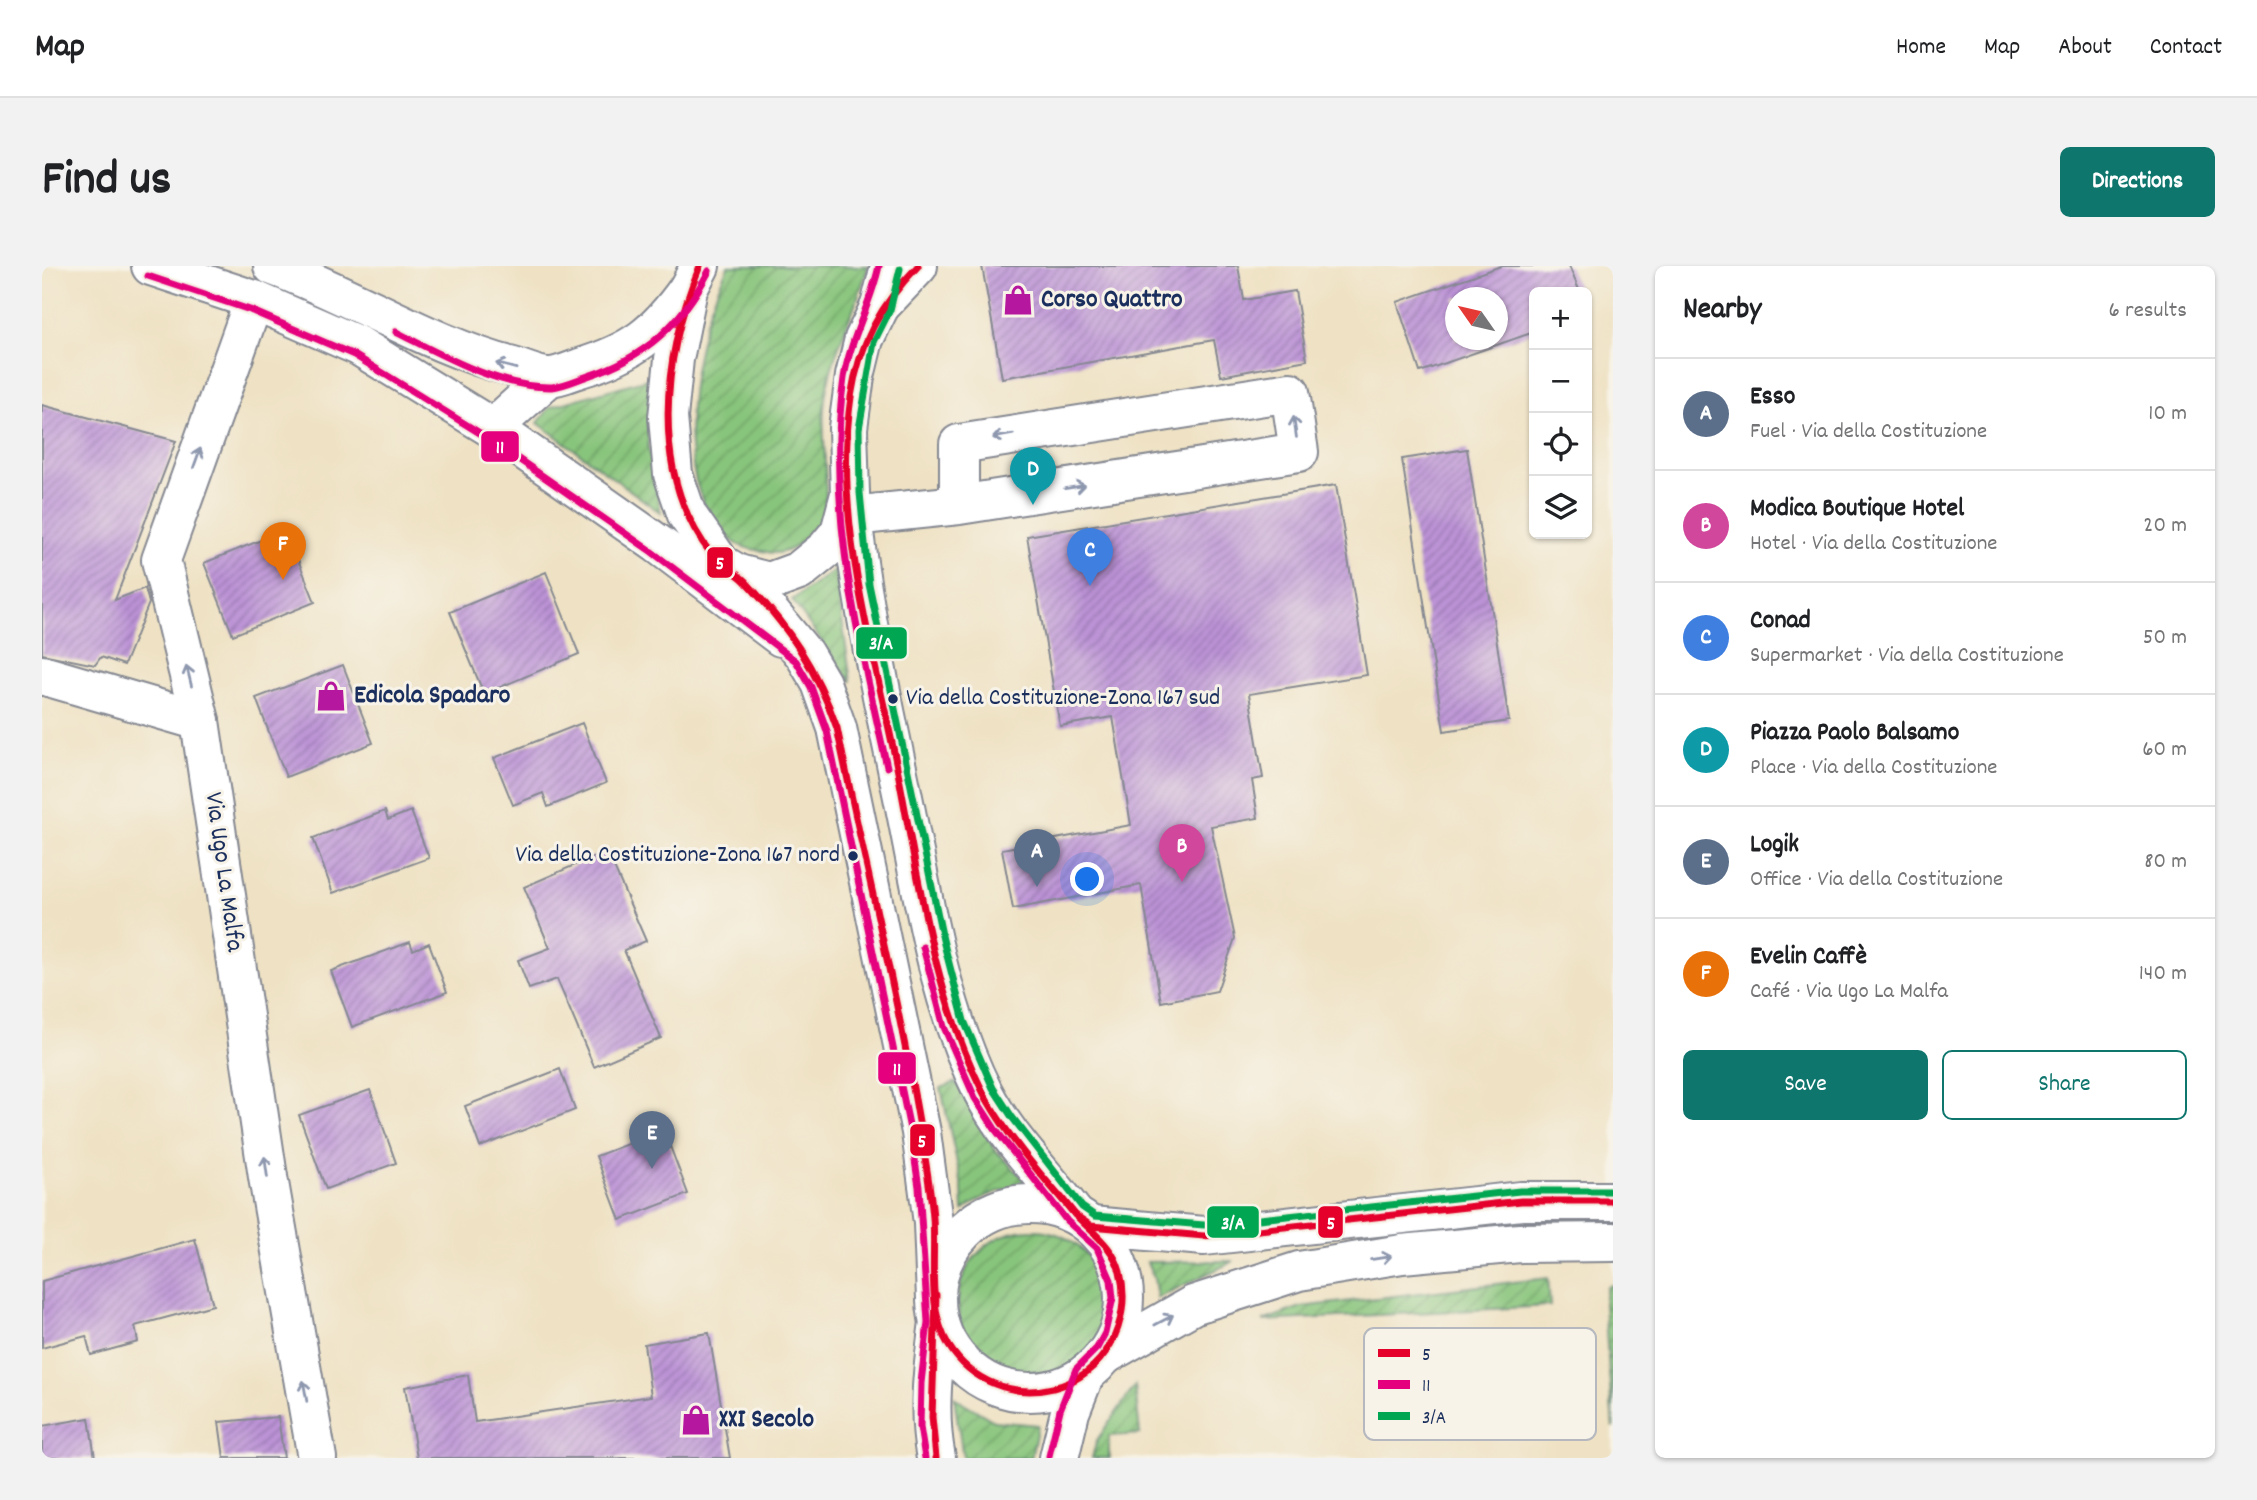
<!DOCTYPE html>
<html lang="en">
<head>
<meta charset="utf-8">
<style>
  :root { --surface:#fff; --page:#f2f2f2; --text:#202124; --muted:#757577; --line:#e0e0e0; --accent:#0f766e }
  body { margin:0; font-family:Dekko,sans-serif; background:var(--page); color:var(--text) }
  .controls { position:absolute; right:21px; top:21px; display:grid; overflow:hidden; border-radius:10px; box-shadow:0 2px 5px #0004 }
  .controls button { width:63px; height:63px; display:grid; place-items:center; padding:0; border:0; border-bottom:2px solid var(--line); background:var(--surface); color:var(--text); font:35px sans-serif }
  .compass { position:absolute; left:1403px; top:21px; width:63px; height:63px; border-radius:50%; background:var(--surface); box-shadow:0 2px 5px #0004; rotate:304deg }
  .you { position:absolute; left:1046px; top:614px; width:24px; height:24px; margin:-18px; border:5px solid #fff; border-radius:50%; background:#1a73e8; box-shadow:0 0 0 10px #1a73e833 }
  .badge { display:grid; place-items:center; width:46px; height:46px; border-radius:50%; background:var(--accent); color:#fff; font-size:23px; font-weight:700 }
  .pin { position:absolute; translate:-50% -58px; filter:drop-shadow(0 2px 4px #0008) }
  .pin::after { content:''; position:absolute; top:37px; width:24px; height:21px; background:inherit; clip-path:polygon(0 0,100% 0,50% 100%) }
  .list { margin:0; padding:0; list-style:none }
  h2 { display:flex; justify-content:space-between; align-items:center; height:91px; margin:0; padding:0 28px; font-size:30px }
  h2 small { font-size:23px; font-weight:400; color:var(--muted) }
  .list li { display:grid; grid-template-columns:46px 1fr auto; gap:21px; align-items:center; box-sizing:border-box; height:112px; padding:0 28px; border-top:2px solid var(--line) }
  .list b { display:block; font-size:26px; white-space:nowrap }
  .list p { margin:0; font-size:23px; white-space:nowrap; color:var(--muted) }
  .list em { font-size:23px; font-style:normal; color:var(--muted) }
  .actions { display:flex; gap:14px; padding:21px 28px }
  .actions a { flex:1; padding:16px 0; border:2px solid var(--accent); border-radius:10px; text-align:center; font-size:24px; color:var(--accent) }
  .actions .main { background:var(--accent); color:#fff }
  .icon { flex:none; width:38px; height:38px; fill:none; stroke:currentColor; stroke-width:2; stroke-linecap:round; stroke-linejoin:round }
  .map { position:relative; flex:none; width:1571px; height:1192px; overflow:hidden; border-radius:10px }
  header { display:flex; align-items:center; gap:42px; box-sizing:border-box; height:98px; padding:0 35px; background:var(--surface); border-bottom:2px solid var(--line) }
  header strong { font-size:33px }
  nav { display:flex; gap:38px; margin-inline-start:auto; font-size:24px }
  .intro { display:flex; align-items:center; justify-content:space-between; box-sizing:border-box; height:168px; padding:0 42px }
  h1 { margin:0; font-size:49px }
  .button { padding:18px 32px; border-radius:10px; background:var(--accent); color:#fff; font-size:24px; font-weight:700 }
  main { display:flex; gap:42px; padding:0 42px }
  aside { flex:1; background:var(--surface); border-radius:10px; box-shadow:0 2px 5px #0004 }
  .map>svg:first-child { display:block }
  .garden { fill:url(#garden-furrows); stroke:#527a6c; stroke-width:2 }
  .building { fill:url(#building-hatch); fill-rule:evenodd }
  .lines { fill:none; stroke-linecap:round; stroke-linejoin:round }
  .minor-casing { stroke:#858891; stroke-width:42 }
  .major-casing { stroke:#858891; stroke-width:42 }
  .minor { stroke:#fff; stroke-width:38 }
  .major { stroke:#fff; stroke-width:38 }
  .bus-1-casing { stroke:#f7f3e8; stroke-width:12 }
  .bus-2-casing { stroke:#f7f3e8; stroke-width:12 }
  .bus-3-casing { stroke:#f7f3e8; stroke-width:12 }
  .bus-1 { stroke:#e4002b; stroke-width:7 }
  .bus-2 { stroke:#e5007d; stroke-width:7 }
  .bus-3 { stroke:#00a651; stroke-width:7 }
  .oneway { stroke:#8d97ae }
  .bus-dot { fill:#1b2f5e; stroke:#f7f3e8; stroke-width:2.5 }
  .labels { text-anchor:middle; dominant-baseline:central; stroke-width:6; stroke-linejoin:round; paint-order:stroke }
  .bus-label { font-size:24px; fill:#1b2f5e; stroke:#f7f3e8; text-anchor:start }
  .poi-label { font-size:26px; font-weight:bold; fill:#1b2f5e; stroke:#f7f3e8; text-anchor:start }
  .street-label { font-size:26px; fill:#1b2f5e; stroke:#f7f3e8 }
  .key { fill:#f7f3e8; stroke:#b5b8bf; stroke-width:2 }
  .key-label { font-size:19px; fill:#1b2f5e }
  .line-badge { stroke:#f7f3e8; stroke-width:2.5 }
  .badge-label { font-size:19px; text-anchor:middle; font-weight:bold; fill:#fff }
</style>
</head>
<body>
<header>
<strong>Map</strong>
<nav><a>Home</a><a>Map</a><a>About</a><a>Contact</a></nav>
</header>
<div class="intro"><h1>Find us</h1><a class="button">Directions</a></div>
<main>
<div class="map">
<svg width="1571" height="1192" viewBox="0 0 1571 1192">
  <defs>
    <pattern id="garden-furrows" width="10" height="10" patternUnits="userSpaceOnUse" patternTransform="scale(1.75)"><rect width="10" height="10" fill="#88c57b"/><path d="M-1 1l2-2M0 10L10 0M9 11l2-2" fill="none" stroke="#6ea068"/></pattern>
    <pattern id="building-hatch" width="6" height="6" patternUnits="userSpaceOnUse" patternTransform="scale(1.75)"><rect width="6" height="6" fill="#bc93d6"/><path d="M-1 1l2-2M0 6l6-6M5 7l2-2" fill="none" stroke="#9878b1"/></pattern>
  </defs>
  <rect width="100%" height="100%" fill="#f7f3e8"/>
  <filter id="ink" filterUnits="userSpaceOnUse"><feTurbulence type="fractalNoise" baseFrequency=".0143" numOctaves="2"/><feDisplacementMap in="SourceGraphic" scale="14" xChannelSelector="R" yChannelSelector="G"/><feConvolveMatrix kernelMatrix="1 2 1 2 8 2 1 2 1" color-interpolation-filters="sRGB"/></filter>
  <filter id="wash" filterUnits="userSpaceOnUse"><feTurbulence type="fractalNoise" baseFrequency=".00686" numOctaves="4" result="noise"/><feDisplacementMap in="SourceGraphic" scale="28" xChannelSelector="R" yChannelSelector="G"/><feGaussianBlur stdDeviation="1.57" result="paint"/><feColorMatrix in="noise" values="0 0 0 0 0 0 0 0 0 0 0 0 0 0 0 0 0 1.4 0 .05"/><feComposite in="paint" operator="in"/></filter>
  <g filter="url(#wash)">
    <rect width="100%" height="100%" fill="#efe2c4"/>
    <g class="garden">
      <path d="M686,0h140c-13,49 -40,91 -44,142 -3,22 7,95 -2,111 -9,17 -34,39 -55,33 -9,-2 -23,-3 -30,-8 -64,-42 -49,-156 -32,-219 5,-20 15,-40 23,-59z"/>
      <polygon points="608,112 606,180 619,247 496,157 508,141"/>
      <polygon points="793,304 809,416 750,334"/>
      <path d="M914,816l39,68 38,38c-25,-3 -50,7 -70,23l-1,-24 -21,-99z"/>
      <circle cx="990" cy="1038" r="74"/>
      <polygon points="1192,995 1115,1032 1112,1012 1105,996"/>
      <polygon points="1506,1012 1508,1040 1221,1055 1259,1041"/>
      <polygon points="1571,1019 1571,1162 1562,1037 1565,1020"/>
      <polygon points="1093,1120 1098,1168 1067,1170 1067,1192 1050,1192 1055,1174"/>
      <polygon points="912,1131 952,1155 996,1159 989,1192 921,1192"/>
    </g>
    <g id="blocks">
      <g class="building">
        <polygon points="940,0 1196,0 1202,34 1253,25 1265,94 1179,110 1172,74 960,112"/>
        <path d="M1459,0h68l11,26h-46v40l-114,40 -23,-70zM1413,32h42v42h-42z"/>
        <polygon points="0,139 134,175 73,334 103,322 107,337 82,399 59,391 53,399 0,388"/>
        <polygon points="1425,183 1467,455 1402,465 1360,193"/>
        <polygon points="1294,219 1325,409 1207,428 1221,512 1210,514 1216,552 1169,560 1193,672 1175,725 1119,736 1099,619 971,643 960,583 1089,559 1071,451 1018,460 985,270"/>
        <polygon points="244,264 273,336 191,369 162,297"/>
        <polygon points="504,306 537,388 442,428 408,346"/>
        <polygon points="301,399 331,477 244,511 214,432"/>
        <polygon points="540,457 564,517 506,541 501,527 471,539 452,492"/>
        <polygon points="343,545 346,554 369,545 387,592 291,627 271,572"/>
        <polygon points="565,585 604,675 582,684 619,772 552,801 515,713 487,723 476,694 508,682 482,621"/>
        <polygon points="368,676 371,684 387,677 405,726 310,761 289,705"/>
        <polygon points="518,803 533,844 438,881 423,840"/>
        <polygon points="328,824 354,897 284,923 257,849"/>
        <polygon points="622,864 646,928 578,954 554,890"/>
        <polygon points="153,973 171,1039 93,1060 96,1076 49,1089 44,1070 0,1082 0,1015"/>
        <polygon points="667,1067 688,1192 375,1192 363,1121 426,1109 433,1156 609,1130 602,1078"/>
        <polygon points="236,1151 242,1192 182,1192 177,1156"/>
        <polygon points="47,1152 53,1192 0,1192 0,1160"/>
      </g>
    </g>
  </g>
  <g filter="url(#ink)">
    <use href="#blocks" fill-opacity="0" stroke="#858891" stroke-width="2"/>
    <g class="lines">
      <g class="minor-casing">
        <g id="minor">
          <polyline points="109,0 212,34 317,80 455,165 616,278 739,371"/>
          <path d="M231,0c82,30 156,79 240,101 11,3 25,10 36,10 9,0 22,-6 31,-9 53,-16 76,-34 108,-79"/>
          <polyline points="212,34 119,294 158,455 226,911 275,1192"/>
          <polyline points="838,40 876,0"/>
          <polyline points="455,165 466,148 507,111"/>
          <polyline points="810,250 917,239 1257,186 1248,126 917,178 917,239"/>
          <polyline points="0,409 158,455"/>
          <polyline points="1049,960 1162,970 1479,935 1571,935"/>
          <polyline points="1063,1089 1151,1039 1257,1005 1360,988 1478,977 1571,976"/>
        </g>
      </g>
      <g class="major-casing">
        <g id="major">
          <polyline points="658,0 646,23 632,93 626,151 631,208 645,249 679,298 696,308 727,316 757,305 784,283 798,266 808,228 806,162 813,110 822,73 838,40 848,0"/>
          <path d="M808,228c9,104 33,205 54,308 20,97 34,200 79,290 23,45 62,83 92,123"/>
          <polyline points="696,308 762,388 779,417 795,462 879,866 891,957 894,1033"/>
          <circle cx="988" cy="1032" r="94"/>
          <path d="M894,1192c-9,-46 -3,-90 3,-136"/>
          <polyline points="1017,1192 1028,1146 1043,1108"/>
        </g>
      </g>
      <use href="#minor" class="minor"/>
      <use href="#major" class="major"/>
      <g class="bus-1-casing">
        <g id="bus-1">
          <path d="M658,0c-37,88 -52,208 12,289 10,11 23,16 33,26 44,47 71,86 92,147 28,137 62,273 85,411 4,26 9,53 11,79 3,42 -7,90 16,128 22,35 64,52 104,42 51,-12 80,-66 67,-116 -7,-28 -32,-42 -49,-62 -30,-35 -69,-80 -89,-120 -51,-103 -64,-218 -86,-328 -24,-119 -63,-243 -45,-365 8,-53 30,-93 67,-131"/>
          <polyline points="1019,931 1033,949 1049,960 1162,970 1479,935 1571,935"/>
          <polyline points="894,1029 890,1151 894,1192"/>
        </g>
      </g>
      <g class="bus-2-casing">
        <g id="bus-2">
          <path d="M837,0c-8,38 -29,73 -35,112 -19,132 15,261 43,389"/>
          <polyline points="106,10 208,44 312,89 449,174 610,286 754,395 769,421 785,465 869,868 877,921 886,1056 879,1117 878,1161 883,1192"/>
          <path d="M354,66c46,23 103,56 156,55 12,-1 24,-7 36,-11 58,-19 93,-52 121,-105"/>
          <polyline points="881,681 902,761 933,832 953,863 1025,955 1055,982 1069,1014 1071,1032 1063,1067 1055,1082 1034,1103 1018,1144 1007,1190"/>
        </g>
      </g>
      <g class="bus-3-casing">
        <polyline id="bus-3" points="858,3 848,44 832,76 817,163 818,227 827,318 901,674 922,755 951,822 970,851 1040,941 1053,950 1162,959 1478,925 1571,925"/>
      </g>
      <use href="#bus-1" class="bus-1"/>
      <use href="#bus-2" class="bus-2"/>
      <use href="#bus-3" class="bus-3"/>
    </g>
    <defs><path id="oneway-shaft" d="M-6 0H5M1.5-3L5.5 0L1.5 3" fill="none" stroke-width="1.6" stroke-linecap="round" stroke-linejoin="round" transform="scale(1.75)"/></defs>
    <g class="oneway">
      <use href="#oneway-shaft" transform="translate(464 100) rotate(-165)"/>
      <use href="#oneway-shaft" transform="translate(1253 161) rotate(-98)"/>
      <use href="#oneway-shaft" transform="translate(961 170) rotate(170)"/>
      <use href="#oneway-shaft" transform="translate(155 192) rotate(-70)"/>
      <use href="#oneway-shaft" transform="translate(1033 221) rotate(-9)"/>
      <use href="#oneway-shaft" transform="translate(147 410) rotate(-104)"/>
      <use href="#oneway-shaft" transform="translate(224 901) rotate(-98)"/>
      <use href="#oneway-shaft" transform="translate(1339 992) rotate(-9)"/>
      <use href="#oneway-shaft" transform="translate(1122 1054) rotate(-28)"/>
      <use href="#oneway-shaft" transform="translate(263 1125) rotate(-100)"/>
    </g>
  </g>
  <defs>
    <g id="shop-bare" transform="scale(2.415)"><path d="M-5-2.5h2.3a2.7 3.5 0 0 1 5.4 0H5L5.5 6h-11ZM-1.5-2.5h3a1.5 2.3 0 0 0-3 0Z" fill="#b5179e" stroke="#f7f3e8" stroke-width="2.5" paint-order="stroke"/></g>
  </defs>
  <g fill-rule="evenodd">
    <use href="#shop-bare" x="976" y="34"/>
    <use href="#shop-bare" x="289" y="430"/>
    <use href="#shop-bare" x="654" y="1154"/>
  </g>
  <g class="bus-dot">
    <circle cx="851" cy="433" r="6"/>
    <circle cx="811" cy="590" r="6"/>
  </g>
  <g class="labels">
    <g class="bus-label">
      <text x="864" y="433">Via della Costituzione-Zona 167 sud</text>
      <text x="798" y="590" text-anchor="end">Via della Costituzione-Zona 167 nord</text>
    </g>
    <g class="poi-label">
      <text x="999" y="34">Corso Quattro</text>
      <text x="312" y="430">Edicola Spadaro</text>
      <text x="677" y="1154">XXI Secolo</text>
    </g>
    <g class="street-label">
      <text transform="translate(181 606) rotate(82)">Via Ugo La Malfa</text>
    </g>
  </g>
  <rect x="1322" y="1062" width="232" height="112" rx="10" class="key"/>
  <rect x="1336" y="1083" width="32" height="8" fill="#e4002b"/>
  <rect x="1336" y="1114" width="32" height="9" fill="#e5007d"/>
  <rect x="1336" y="1146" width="32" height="8" fill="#00a651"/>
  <g class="key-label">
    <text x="1380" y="1094">5</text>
    <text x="1380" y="1125">11</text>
    <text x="1380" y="1157">3/A</text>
  </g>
  <g class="line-badge">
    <rect x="438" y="164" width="40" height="33" rx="7" fill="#e5007d"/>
    <rect x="664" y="280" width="28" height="33" rx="7" fill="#e4002b"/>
    <rect x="813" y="360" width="53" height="34" rx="7" fill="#00a651"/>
    <rect x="835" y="785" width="40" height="34" rx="7" fill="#e5007d"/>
    <rect x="867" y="857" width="27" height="34" rx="7" fill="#e4002b"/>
    <rect x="1164" y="939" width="54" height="34" rx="7" fill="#00a651"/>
    <rect x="1275" y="939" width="27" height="34" rx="7" fill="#e4002b"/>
  </g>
  <g class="badge-label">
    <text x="458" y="187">11</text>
    <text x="678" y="303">5</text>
    <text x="839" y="383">3/A</text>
    <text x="855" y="809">11</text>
    <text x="880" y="881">5</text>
    <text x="1191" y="963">3/A</text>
    <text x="1289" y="963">5</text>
  </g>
</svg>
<div class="controls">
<button>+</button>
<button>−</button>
<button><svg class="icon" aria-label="locate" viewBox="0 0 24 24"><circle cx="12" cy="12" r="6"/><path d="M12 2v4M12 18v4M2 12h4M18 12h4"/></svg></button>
<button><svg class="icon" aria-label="layers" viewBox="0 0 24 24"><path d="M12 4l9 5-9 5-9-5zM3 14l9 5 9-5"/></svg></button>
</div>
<svg class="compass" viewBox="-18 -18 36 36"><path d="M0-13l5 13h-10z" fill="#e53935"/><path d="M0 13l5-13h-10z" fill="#757577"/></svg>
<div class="you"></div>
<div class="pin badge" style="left:995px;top:621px;background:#5c6f8a">A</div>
<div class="pin badge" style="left:1140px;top:616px;background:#d1479c">B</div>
<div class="pin badge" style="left:1048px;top:320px;background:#3f7fe0">C</div>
<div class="pin badge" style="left:991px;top:239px;background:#0f9aa8">D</div>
<div class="pin badge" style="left:610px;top:903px;background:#5c6f8a">E</div>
<div class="pin badge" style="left:241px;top:314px;background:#e8710a">F</div>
</div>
<aside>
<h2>Nearby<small>6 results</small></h2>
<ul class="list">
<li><span class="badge" style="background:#5c6f8a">A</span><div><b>Esso</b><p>Fuel · Via della Costituzione</p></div><em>10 m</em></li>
<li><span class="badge" style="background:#d1479c">B</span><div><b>Modica Boutique Hotel</b><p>Hotel · Via della Costituzione</p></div><em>20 m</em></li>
<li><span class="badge" style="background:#3f7fe0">C</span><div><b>Conad</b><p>Supermarket · Via della Costituzione</p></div><em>50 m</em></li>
<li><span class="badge" style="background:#0f9aa8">D</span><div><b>Piazza Paolo Balsamo</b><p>Place · Via della Costituzione</p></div><em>60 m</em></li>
<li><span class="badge" style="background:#5c6f8a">E</span><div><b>Logik</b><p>Office · Via della Costituzione</p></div><em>80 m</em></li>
<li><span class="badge" style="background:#e8710a">F</span><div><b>Evelin Caffè</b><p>Café · Via Ugo La Malfa</p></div><em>140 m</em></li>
</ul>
<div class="actions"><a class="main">Save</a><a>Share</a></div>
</aside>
</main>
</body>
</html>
